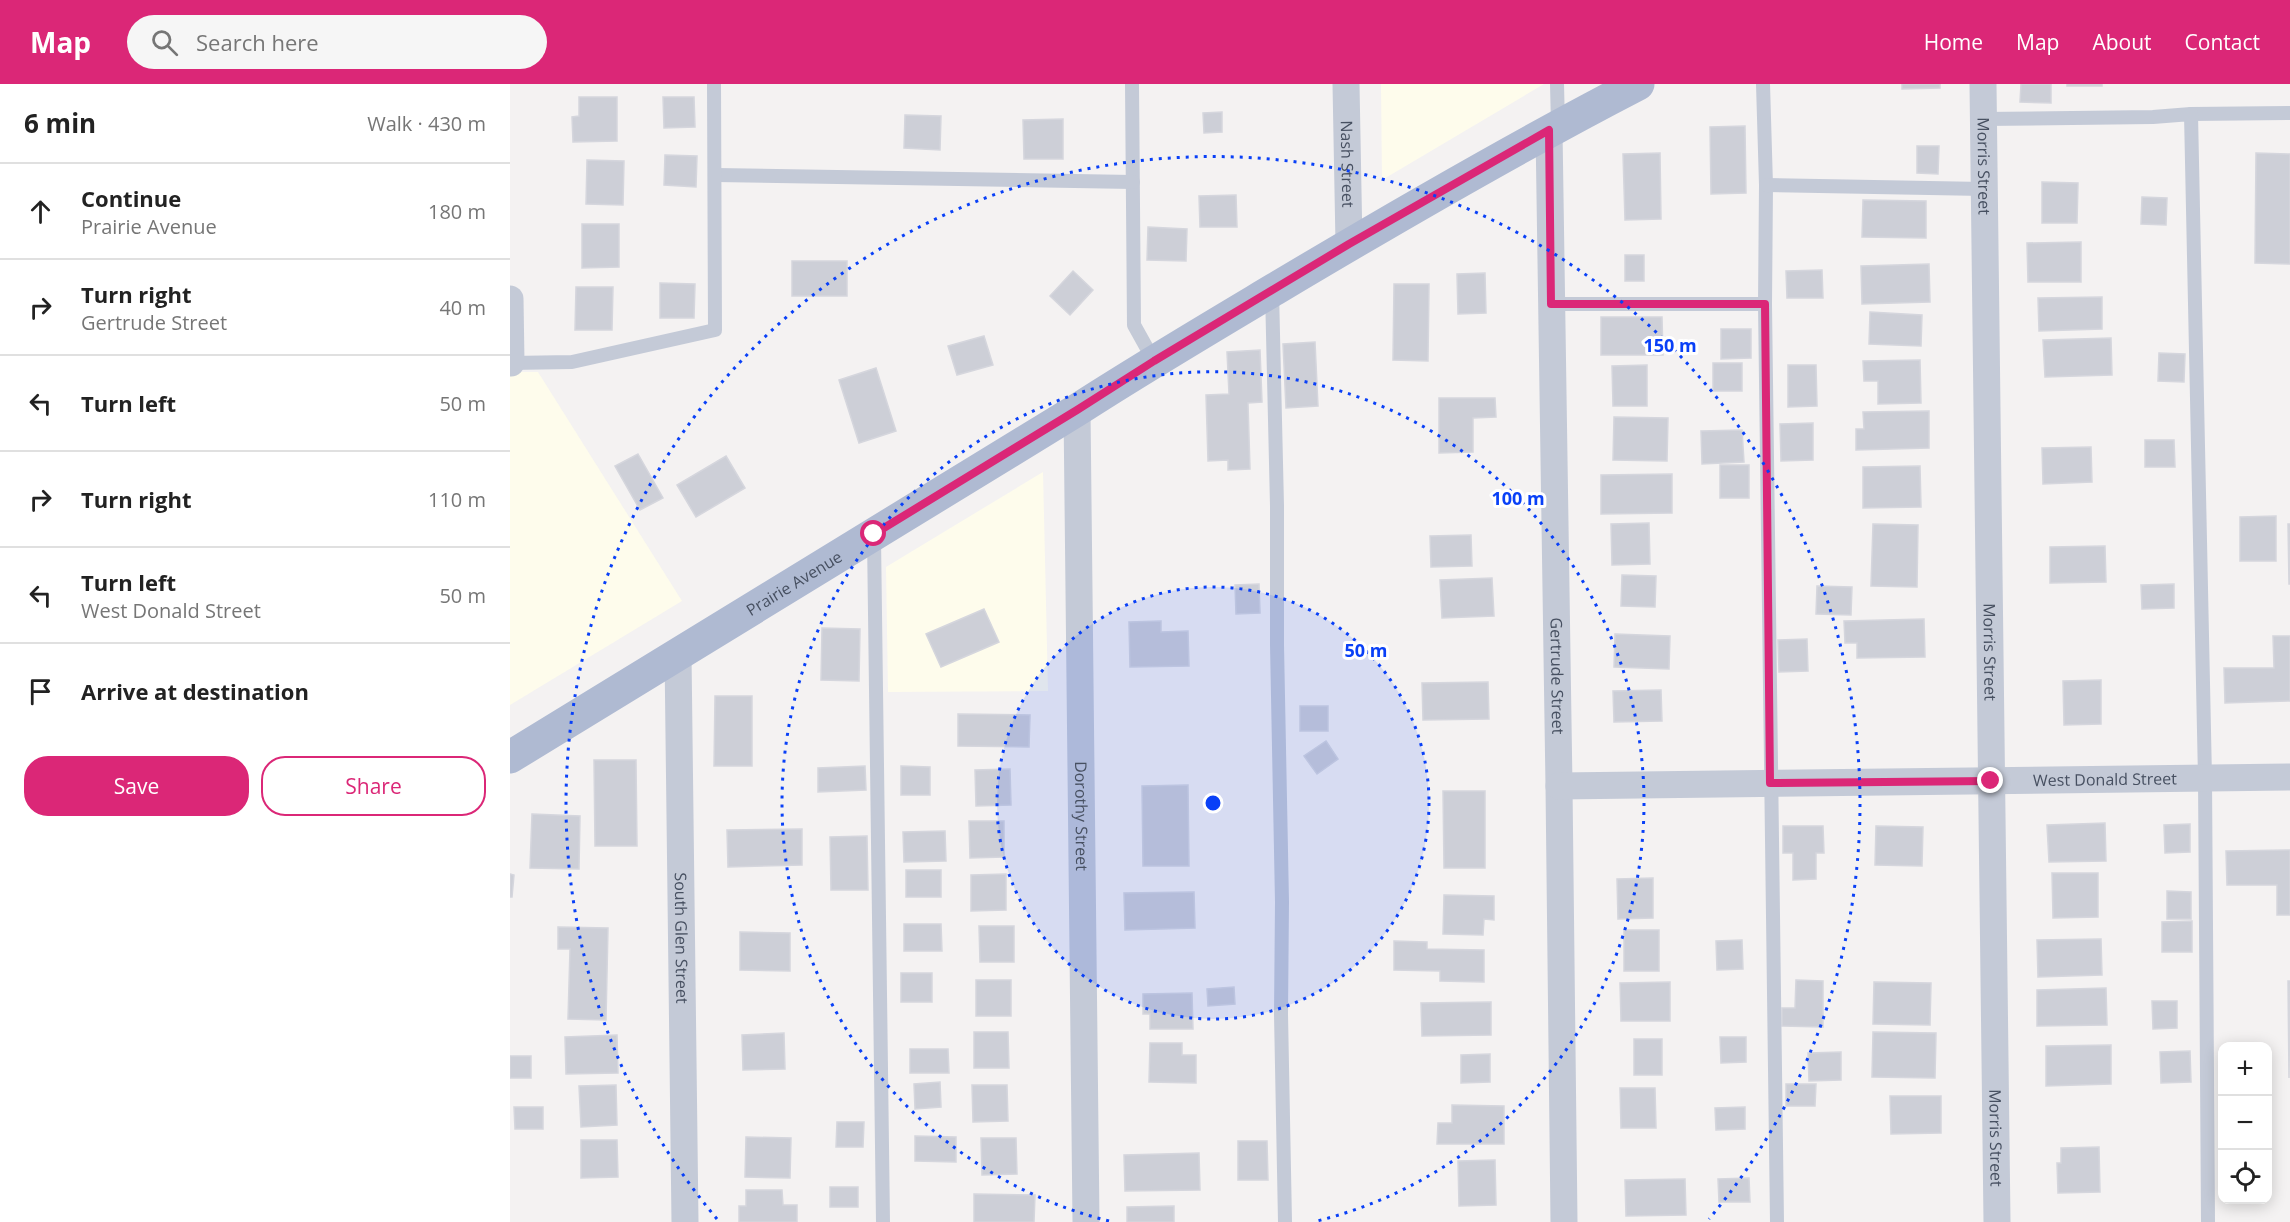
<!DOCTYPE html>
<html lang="en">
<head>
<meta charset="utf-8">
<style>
  :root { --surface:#fff; --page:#f6f6f6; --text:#222; --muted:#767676; --line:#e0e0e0; --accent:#db2777 }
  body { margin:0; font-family:"Open Sans",sans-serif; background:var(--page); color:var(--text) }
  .controls { position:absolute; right:18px; bottom:18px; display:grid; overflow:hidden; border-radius:12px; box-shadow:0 3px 15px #0003 }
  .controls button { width:54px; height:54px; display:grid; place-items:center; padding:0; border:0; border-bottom:2px solid var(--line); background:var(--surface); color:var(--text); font:30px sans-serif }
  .stop { position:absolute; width:18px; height:18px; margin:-14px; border:4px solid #db2777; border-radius:50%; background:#fff }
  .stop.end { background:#db2777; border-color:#fff; box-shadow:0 2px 6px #0008 }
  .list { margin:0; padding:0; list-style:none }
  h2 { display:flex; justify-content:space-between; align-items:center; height:78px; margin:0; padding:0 24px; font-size:26px }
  h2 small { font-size:20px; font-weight:400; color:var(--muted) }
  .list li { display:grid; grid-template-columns:39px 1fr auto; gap:18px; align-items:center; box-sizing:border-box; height:96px; padding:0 24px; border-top:2px solid var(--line) }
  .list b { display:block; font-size:22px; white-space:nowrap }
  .list p { margin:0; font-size:20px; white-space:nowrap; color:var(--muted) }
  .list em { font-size:20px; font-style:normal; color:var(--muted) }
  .actions { display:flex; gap:12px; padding:18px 24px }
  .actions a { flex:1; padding:14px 0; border:2px solid var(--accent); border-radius:24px; text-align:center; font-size:21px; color:var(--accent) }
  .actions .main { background:var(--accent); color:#fff }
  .icon { flex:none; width:33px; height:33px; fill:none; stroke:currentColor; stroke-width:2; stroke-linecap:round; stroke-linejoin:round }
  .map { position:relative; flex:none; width:1780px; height:1138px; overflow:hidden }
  header { display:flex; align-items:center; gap:36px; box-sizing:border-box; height:84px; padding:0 30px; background:var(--accent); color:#fff }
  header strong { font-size:28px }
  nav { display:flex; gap:33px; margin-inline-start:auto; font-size:21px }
  .search { width:420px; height:54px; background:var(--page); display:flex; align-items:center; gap:15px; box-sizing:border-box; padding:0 21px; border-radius:33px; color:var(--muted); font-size:22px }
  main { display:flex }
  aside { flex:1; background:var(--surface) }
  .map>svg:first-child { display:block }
  .commercial { fill:#fefcec }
  .building { fill:#cdcfd7; stroke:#d5d6dd; stroke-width:1.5 }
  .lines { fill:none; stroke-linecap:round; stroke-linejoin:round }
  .lane { stroke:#c4cad7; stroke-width:14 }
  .street { stroke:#c4cad7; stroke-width:27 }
  .primary { stroke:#afbad2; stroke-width:33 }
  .route { stroke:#db2777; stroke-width:8 }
  .ring { fill:none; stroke:#0940f7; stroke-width:3; stroke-dasharray:3 6 }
  .labels { text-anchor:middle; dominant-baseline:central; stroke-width:6; stroke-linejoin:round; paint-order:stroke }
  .street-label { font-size:16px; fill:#475061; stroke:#fff }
  .centre { fill:#0940f7; stroke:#fff; stroke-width:3 }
  .ring-label { font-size:18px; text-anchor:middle; font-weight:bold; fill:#0940f7; stroke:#fff; stroke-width:6; stroke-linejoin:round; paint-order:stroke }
</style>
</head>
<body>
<header>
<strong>Map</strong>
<div class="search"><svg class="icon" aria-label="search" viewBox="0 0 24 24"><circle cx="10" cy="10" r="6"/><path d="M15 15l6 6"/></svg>Search here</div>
<nav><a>Home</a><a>Map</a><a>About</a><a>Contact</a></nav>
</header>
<main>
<aside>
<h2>6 min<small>Walk · 430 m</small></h2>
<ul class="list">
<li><svg class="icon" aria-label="ahead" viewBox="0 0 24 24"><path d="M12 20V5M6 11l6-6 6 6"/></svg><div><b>Continue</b><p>Prairie Avenue</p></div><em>180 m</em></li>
<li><svg class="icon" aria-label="right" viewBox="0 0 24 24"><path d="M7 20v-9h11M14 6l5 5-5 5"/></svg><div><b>Turn right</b><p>Gertrude Street</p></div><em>40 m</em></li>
<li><svg class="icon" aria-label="left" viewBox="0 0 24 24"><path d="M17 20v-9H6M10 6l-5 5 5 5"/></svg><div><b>Turn left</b></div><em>50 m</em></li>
<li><svg class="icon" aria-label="right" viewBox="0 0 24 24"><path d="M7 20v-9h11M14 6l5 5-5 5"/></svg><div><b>Turn right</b></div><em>110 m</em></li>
<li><svg class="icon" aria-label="left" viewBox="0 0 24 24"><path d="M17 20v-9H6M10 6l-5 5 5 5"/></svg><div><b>Turn left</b><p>West Donald Street</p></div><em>50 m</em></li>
<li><svg class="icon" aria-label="arrive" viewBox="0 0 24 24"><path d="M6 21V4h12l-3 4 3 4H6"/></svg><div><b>Arrive at destination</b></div></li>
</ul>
<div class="actions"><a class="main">Save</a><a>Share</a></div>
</aside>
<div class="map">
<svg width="1780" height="1138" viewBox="0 0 1780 1138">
  <rect width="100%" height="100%" fill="#f4f2f2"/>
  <g class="commercial">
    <polygon points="871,0 1034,0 872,96"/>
    <polygon points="0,288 28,288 172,517 0,621"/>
    <polygon points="533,388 538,607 378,608 376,483"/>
  </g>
  <g class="building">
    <polygon points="1392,0 1430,0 1430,4 1392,5"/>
    <polygon points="1511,0 1541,0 1541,19 1510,18"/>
    <rect x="1557" y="0" width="35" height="2"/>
    <polygon points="69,13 107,13 107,57 63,58 62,33 69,32"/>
    <polygon points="153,13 184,13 185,43 154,44"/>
    <polygon points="712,28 712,48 694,49 693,29"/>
    <polygon points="395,31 431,32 430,66 394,64"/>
    <polygon points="553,35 553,75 514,75 513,36"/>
    <polygon points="1235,42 1236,109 1201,110 1200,43"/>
    <polygon points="1407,62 1429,62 1428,90 1407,89"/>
    <polygon points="1150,69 1151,135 1115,136 1113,70"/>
    <polygon points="1746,69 1780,70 1780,180 1745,179"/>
    <polygon points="155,71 187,72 186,103 154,101"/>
    <polygon points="77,76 114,77 113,121 76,120"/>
    <polygon points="1532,98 1568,99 1567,139 1532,139"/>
    <polygon points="726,111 727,143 690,143 689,112"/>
    <polygon points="1632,113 1657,114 1656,141 1631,140"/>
    <polygon points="1353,116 1416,117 1416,154 1352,153"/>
    <polygon points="72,140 109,140 109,183 72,184"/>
    <polygon points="638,143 677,145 676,177 637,176"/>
    <polygon points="1571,158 1571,198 1518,198 1517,159"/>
    <rect x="1115" y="171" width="19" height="26"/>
    <rect x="282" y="177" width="55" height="35"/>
    <polygon points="1419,180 1420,218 1352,220 1351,182"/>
    <polygon points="1312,186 1313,214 1277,214 1276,187"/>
    <polygon points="563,187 583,206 560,231 540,212"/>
    <polygon points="975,189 976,229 948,230 947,190"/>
    <polygon points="150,199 185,200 184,234 150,234"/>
    <polygon points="884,200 919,200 918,277 883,276"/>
    <polygon points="66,203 103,203 102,246 65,246"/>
    <polygon points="1592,213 1592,245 1529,247 1528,214"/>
    <polygon points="1360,228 1412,231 1411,262 1359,260"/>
    <polygon points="1091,233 1152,233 1153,271 1091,271"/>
    <polygon points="1211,245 1241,245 1241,274 1211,275"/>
    <polygon points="474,252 483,281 447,291 438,262"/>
    <polygon points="1601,254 1602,291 1535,293 1533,256"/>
    <polygon points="805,258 808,322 776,324 773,260"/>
    <polygon points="750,266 752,318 738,319 740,385 718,386 718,376 698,377 696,311 719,310 717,268"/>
    <polygon points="1649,269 1675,270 1674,298 1648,297"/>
    <polygon points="1410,276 1411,319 1368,320 1368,297 1354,297 1353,277"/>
    <rect x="1203" y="279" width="29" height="28"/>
    <polygon points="1137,281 1137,322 1103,322 1102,282"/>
    <polygon points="1278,281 1306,281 1307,322 1278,323"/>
    <polygon points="366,284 386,347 349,359 329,296"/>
    <polygon points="929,314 985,314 986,333 963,334 963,368 929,369"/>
    <polygon points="1419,327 1419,364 1346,366 1346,345 1354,345 1353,328"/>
    <polygon points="1104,333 1158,334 1157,377 1103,376"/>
    <polygon points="1303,339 1303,376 1271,377 1270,340"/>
    <polygon points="1232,346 1234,378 1192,380 1191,347"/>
    <polygon points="1635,356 1664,356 1665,383 1635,383"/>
    <polygon points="1581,363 1582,398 1533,400 1532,364"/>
    <polygon points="128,370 153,414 130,426 105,382"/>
    <polygon points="216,372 235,404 186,433 167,401"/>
    <rect x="1210" y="381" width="29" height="33"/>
    <polygon points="1410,382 1411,423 1353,424 1353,383"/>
    <polygon points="1162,390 1162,429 1091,430 1091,391"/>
    <polygon points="1766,432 1766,477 1730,477 1730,433"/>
    <polygon points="1139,439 1140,480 1102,481 1101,440"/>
    <polygon points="1363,440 1408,441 1407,503 1361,502"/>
    <polygon points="1778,440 1780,440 1780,500 1779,500"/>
    <polygon points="961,451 962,482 921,483 920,452"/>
    <polygon points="1595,462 1596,498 1540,499 1540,463"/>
    <polygon points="1112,491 1146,492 1145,523 1111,522"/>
    <polygon points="982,494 984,532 932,534 930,496"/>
    <polygon points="749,500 750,529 726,530 725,501"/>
    <polygon points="1664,500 1664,524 1632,525 1631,501"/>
    <polygon points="1307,502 1342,503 1341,531 1306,530"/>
    <polygon points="474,525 489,558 431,583 416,550"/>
    <polygon points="1414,535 1415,573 1347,574 1347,559 1335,559 1334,537"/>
    <polygon points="651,537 651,548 678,547 679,582 620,583 619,538"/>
    <polygon points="312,544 350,545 349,597 311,596"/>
    <polygon points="1105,550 1160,552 1159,585 1104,583"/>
    <polygon points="1763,552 1780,552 1780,617 1715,619 1714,584 1764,584"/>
    <polygon points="1297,555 1298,587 1269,588 1268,556"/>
    <polygon points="1591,596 1591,640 1554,641 1553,597"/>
    <polygon points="978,598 979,635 913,636 912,599"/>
    <polygon points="1151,606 1152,637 1104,638 1103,607"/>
    <polygon points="205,612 242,612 242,682 204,682"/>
    <rect x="790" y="622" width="28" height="25"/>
    <polygon points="448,630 520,631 519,663 448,662"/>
    <polygon points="816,657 828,675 807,690 794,672"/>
    <polygon points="84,676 126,676 127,762 85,762"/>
    <polygon points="355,682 356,706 308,708 308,684"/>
    <polygon points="391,682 420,683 420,711 391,711"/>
    <polygon points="500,685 501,721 466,722 465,686"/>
    <polygon points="678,701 679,782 633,782 632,702"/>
    <polygon points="933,707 975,707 975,784 934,784"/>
    <polygon points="22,730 70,732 69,785 20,784"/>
    <polygon points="459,737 494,737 494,773 460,774"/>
    <polygon points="1595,739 1596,777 1539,778 1537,741"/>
    <polygon points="1680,740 1680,768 1655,769 1654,741"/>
    <polygon points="1273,742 1313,742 1314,769 1306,769 1306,795 1283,796 1283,769 1273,769"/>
    <polygon points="1366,742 1413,743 1412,782 1365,781"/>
    <polygon points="292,745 292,781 218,783 217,746"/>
    <polygon points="435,747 436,777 394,778 393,748"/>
    <polygon points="357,752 358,806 321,806 320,753"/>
    <polygon points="1780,766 1780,831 1767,831 1767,801 1717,801 1716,767"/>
    <rect x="396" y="786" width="35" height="27"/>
    <polygon points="1542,789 1588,789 1588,833 1543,834"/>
    <polygon points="0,790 4,791 2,813 0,813"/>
    <polygon points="496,790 496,826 461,827 461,791"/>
    <polygon points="1143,794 1143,834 1108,835 1107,795"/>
    <polygon points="1657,807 1681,808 1681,835 1657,835"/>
    <polygon points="684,808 685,844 615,846 614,809"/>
    <polygon points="934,811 984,812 984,836 974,835 973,851 933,850"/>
    <polygon points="1682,837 1682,868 1652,868 1652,838"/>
    <polygon points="394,840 431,840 432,867 394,867"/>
    <polygon points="469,842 504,842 504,878 470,878"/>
    <polygon points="48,843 98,844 96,936 58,935 60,865 48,865"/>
    <rect x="1114" y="846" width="35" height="41"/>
    <polygon points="230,848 280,849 280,887 230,886"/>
    <polygon points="1591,855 1592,891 1528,893 1527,856"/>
    <polygon points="1232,856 1233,885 1207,886 1206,857"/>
    <polygon points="884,857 917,858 917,865 974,866 974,898 930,897 930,887 884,886"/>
    <rect x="391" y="889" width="31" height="29"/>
    <rect x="466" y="896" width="35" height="36"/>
    <polygon points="1286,896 1313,897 1313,943 1272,942 1272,924 1285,924"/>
    <polygon points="1778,897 1780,897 1779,994"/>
    <polygon points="1160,898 1160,937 1111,937 1110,899"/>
    <polygon points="1364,898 1421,899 1420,941 1363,940"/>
    <polygon points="724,903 725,920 698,922 697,905"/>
    <polygon points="1596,904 1597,941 1527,942 1527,906"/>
    <polygon points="682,909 683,945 640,945 640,930 633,930 633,910"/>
    <polygon points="1642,917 1667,917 1667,944 1643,945"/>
    <polygon points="981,918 981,951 912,952 911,919"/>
    <polygon points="464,948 498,948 499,984 464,984"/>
    <polygon points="1363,948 1426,949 1425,994 1362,993"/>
    <polygon points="274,949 275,985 233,986 232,951"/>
    <polygon points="107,951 108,989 56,990 55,953"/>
    <polygon points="1210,953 1236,953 1236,978 1211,979"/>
    <rect x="1124" y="955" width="28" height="36"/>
    <polygon points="640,959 672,959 672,971 686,971 686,999 639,998"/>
    <polygon points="1601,961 1601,1000 1536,1002 1536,962"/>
    <polygon points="400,965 438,965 439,989 400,989"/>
    <polygon points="1680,967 1681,998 1651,999 1650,968"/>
    <polygon points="1331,968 1331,996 1299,997 1298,969"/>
    <polygon points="980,970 980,998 951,999 951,971"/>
    <rect x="0" y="972" width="21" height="22"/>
    <polygon points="430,998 431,1023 405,1025 404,1000"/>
    <polygon points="1276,1000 1306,1000 1305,1022 1276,1022"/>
    <polygon points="106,1001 107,1041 71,1043 69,1002"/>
    <polygon points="462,1001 497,1001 498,1037 463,1038"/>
    <polygon points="1110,1004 1145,1004 1146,1044 1111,1044"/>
    <polygon points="1380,1012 1431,1012 1431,1049 1381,1050"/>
    <polygon points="942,1021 994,1022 994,1060 927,1060 928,1039 942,1039"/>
    <polygon points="4,1023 33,1023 33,1045 5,1045"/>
    <polygon points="1235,1023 1235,1045 1206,1046 1205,1024"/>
    <polygon points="327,1038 354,1038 353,1063 326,1063"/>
    <polygon points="405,1052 446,1053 446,1078 405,1077"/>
    <polygon points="236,1053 281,1054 280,1094 235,1093"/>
    <polygon points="471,1054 506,1054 507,1090 472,1091"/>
    <polygon points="71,1056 107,1056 108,1093 71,1094"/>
    <polygon points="728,1057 757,1057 758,1096 728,1096"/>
    <polygon points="1589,1063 1590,1108 1548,1109 1547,1079 1551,1079 1551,1064"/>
    <polygon points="689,1069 690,1106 615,1107 614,1071"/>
    <polygon points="985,1076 986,1121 949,1122 948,1077"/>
    <polygon points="1239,1094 1240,1118 1209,1118 1208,1095"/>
    <polygon points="1175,1095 1176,1131 1116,1132 1115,1096"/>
    <rect x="320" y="1103" width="28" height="20"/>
    <polygon points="236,1106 272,1106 273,1121 287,1121 287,1138 229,1138 229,1122 236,1122"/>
    <polygon points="464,1110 525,1111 524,1138 464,1138"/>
    <polygon points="664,1122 664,1138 617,1138 617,1123"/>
  </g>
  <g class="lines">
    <g class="lane">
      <polyline points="622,0 624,241 644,277"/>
      <polyline points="1047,0 1048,41"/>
      <polyline points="1253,0 1256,101 1255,220 1267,1138"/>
      <polyline points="1681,30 1780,29"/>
      <polyline points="1473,35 1643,33 1681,30 1695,694 1698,1138"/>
      <polyline points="206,91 623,98"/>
      <polyline points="1256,101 1474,105"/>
      <polyline points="762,207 767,422 767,561 772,818 771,930 775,1138"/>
      <polyline points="1041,220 1255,220"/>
      <polyline points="1,279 62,278 205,246 204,0"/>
      <polyline points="364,453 373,1138"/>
    </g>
    <g class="street">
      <path id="s1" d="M836,0l3,160"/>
      <path id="s2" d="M1473,0l14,1138"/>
      <path id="s3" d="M1039,46l10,656 5,436"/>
      <polyline points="0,215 1,279"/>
      <path id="s4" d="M567,326l9,812"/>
      <path id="s5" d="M168,570l7,568"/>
      <path id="s6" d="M1049,702l731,-9"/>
    </g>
    <path class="primary" id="s7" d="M0,673l567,-347c65,-42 131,-81 198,-121 119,-71 239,-141 363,-205"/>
  </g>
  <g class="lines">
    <polyline class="route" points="364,450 567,326 644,277 839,160 1039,46 1041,220 1255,220 1260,699 1481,697"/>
  </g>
  <circle cx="703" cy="719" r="216" fill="#0940f7" fill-opacity=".12"/>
  <g class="ring">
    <circle cx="703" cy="719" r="216"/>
    <path d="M599 1137A431 431 0 1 1 807 1137"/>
    <path d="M207 1135A647 647 0 1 1 1199 1135"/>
  </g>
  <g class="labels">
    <g class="street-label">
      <text stroke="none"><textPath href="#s1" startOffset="80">Nash Street</textPath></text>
      <text stroke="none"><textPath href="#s2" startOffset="82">Morris Street</textPath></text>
      <text stroke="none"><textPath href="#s7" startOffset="333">Prairie Avenue</textPath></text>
      <text stroke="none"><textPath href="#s2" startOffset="568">Morris Street</textPath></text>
      <text stroke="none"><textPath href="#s3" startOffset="546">Gertrude Street</textPath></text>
      <text stroke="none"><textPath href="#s6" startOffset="546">West Donald Street</textPath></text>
      <text stroke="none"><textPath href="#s4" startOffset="406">Dorothy Street</textPath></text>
      <text stroke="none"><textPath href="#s5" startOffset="284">South Glen Street</textPath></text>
      <text stroke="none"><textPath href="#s2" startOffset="1054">Morris Street</textPath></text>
    </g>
  </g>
  <circle cx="703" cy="719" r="9" class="centre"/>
  <g class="ring-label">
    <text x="1160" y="268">150 m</text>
    <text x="1008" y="421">100 m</text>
    <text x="856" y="573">50 m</text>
  </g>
</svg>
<div class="controls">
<button>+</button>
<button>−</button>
<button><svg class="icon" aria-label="locate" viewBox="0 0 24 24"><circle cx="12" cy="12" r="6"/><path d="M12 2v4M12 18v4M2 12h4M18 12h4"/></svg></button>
</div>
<div class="stop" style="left:364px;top:450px"></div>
<div class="stop end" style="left:1481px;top:697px"></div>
</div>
</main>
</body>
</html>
